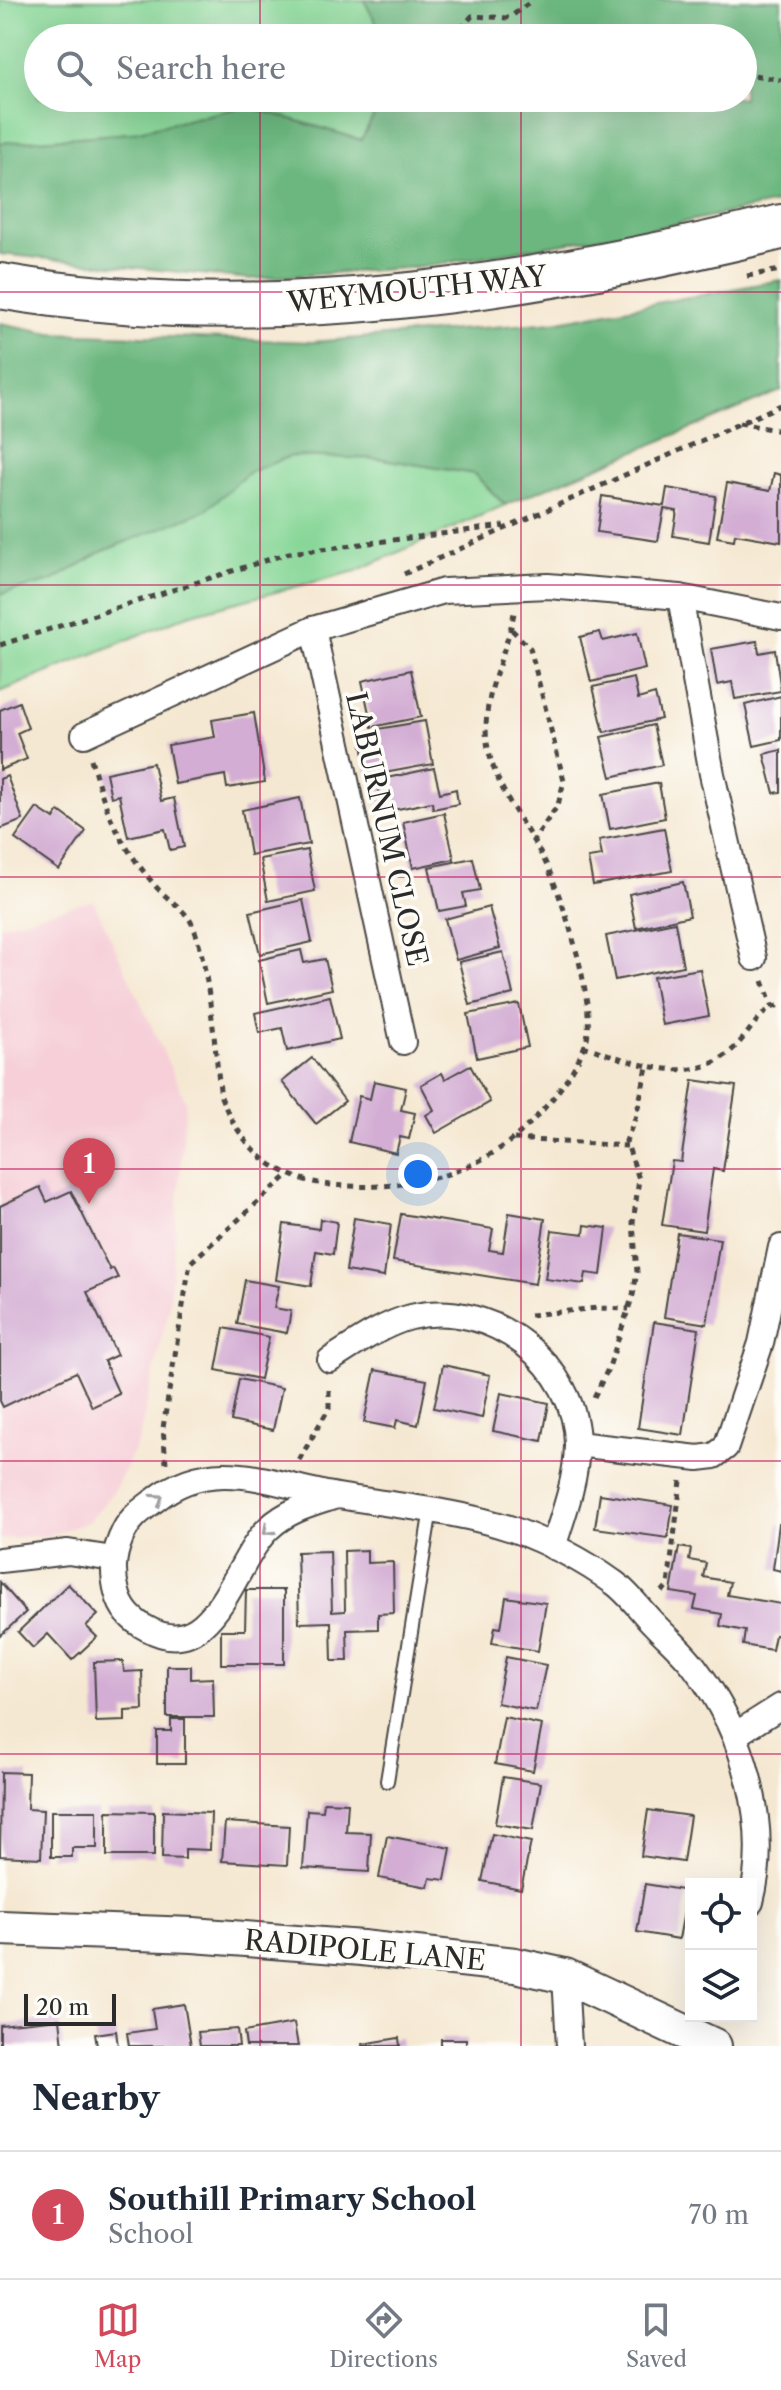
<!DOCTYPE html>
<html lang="en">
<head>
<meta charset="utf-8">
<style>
  :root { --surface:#fff; --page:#f6f6f7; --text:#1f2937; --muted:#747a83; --line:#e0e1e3; --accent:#d1495b }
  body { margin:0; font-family:"Libre Caslon Text",serif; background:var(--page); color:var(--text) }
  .controls { position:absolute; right:24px; bottom:24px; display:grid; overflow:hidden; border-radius:0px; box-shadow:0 8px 32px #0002 }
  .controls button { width:72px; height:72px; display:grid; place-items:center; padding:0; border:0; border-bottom:2px solid var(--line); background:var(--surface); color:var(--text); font:40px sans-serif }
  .scale { position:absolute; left:24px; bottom:20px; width:92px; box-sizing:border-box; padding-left:8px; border:4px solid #2b2b2b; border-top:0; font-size:22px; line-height:28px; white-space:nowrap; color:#2b2b2b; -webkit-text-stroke:6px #fdfcf7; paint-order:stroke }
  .you { position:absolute; left:418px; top:1174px; width:28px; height:28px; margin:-20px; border:6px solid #fff; border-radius:50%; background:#1a73e8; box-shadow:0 0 0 12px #1a73e833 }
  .badge { display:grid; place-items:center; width:52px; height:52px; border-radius:50%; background:var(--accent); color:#fff; font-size:26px; font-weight:700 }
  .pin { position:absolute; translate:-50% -66px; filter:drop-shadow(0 2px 4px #0008) }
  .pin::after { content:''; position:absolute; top:42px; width:28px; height:24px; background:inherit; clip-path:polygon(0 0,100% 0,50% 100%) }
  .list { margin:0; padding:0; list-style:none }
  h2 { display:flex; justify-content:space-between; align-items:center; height:104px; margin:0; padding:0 32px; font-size:34px }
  h2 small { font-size:26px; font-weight:400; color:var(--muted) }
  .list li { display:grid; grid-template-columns:52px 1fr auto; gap:24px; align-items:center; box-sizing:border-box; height:128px; padding:0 32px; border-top:2px solid var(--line) }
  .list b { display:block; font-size:30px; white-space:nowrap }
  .list p { margin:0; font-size:26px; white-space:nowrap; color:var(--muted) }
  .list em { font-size:26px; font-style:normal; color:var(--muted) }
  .icon { flex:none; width:44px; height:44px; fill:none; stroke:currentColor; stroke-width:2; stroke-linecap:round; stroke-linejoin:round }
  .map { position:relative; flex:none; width:781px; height:2046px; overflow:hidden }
  .search { position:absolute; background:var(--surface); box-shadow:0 8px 32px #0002; left:24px; right:24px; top:24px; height:88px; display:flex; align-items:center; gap:20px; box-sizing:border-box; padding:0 28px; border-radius:44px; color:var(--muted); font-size:30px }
  .sheet { height:232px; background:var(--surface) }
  nav { display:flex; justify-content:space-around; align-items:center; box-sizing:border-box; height:112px; border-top:2px solid var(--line); background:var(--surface); font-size:22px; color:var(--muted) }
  nav a { display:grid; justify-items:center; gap:4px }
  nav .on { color:var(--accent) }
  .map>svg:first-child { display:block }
  .built { fill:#f6cfd8 }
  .green { fill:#86d696; stroke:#588060; stroke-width:2 }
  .forest { fill:#6cb77f; stroke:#4c7155; stroke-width:2 }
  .building { fill:#d3add4 }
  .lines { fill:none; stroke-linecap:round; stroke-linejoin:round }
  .lane-casing { stroke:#494744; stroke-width:16 }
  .street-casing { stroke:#494744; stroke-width:28 }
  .secondary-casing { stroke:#494744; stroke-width:38 }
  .highway-casing { stroke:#494744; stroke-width:48 }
  .path { stroke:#494744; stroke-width:5; stroke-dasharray:6 6; stroke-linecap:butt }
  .lane { stroke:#fff; stroke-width:12 }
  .street { stroke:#fff; stroke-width:24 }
  .secondary { stroke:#fff; stroke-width:34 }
  .highway { stroke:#fff; stroke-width:44 }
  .oneway { stroke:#a0a0a0 }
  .grid { fill:none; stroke:#c2185b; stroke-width:2; stroke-opacity:0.55 }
  .labels { text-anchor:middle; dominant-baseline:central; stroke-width:7; stroke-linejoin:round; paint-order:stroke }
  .street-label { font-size:28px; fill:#2b2b2b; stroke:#fdfcf7 }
</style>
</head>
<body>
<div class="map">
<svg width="781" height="2046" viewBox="0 0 781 2046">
  <rect width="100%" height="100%" fill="#fdfcf7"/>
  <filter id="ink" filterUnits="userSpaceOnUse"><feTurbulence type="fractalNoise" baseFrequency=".0125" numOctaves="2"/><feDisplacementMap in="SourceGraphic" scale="16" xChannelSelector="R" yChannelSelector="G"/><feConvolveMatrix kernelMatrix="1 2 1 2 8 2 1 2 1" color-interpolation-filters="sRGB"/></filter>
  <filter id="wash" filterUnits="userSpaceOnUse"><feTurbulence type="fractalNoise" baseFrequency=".006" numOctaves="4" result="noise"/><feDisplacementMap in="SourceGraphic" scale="32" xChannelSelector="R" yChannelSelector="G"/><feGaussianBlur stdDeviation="1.8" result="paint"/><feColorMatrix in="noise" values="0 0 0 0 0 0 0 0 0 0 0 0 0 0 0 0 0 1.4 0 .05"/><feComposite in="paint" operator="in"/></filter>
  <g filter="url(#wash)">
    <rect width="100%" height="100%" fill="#f5e8d2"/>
    <polygon class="built" points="93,900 186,1101 169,1307 138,1442 114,1491 88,1522 49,1535 0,1539 0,926"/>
    <g class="green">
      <polygon points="0,0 364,0 384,38 38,38 38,98 383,98 362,140 247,106 130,133 0,143"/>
      <polygon points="291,456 383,459 474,474 505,505 356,571 188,615 0,692 0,592 52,581 103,551 205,510 249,472"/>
    </g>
    <g class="forest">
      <polygon points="364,0 781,0 781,202 660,227 421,267 250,279 0,254 0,143 130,133 247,106 361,140 383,98 743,98 743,38 384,38"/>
      <polygon points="781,280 781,391 505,505 474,474 383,459 291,456 249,472 206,510 103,551 52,581 0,594 0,323 51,333 312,342 554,322"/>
    </g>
    <g id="blocks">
      <g class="building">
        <polygon points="774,473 781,475 781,542 735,534 734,540 717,537 727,483 770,491"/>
        <polygon points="667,488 716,496 709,542 673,536 677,511 664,509 658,541 597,532 602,496 664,506"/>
        <polygon points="600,632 603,641 637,633 645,669 591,682 580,637"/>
        <polygon points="757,641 759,653 775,650 781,691 735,699 732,682 717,685 711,649"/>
        <polygon points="411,670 421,717 372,727 362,681"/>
        <polygon points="634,678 638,699 655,694 661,719 604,732 593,687"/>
        <polygon points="781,696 781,740 754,746 745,705"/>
        <polygon points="19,702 28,728 17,733 27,759 0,770 0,710"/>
        <polygon points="254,713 265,782 227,788 225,775 175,784 168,745 215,737 212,720"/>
        <polygon points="425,721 433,764 368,776 362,745 381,741 378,729"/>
        <polygon points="653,725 662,765 611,777 601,737"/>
        <polygon points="781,750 781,792 774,793 764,754"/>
        <polygon points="153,763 161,801 174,798 184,847 170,850 165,829 128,837 119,795 111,797 106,773"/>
        <polygon points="434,768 440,793 456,789 458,804 433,809 432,802 383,812 377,780"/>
        <polygon points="7,776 23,820 0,829 0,779"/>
        <polygon points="659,783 665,818 610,829 603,794"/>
        <polygon points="300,798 309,844 250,855 242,810"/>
        <polygon points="37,808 54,819 59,811 86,831 59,870 15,839"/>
        <polygon points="444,813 454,859 413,868 403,822"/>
        <polygon points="664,828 672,871 593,885 588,858 602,856 599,840"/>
        <polygon points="307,850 315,891 268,901 260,859"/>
        <polygon points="473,858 480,890 463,893 466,906 439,911 429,867"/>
        <polygon points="683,882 690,916 636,928 629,894"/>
        <polygon points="303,900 312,942 260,954 250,912"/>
        <polygon points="489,907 500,948 456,960 445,919"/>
        <polygon points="675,922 683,966 615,980 606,936"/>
        <polygon points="301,950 304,963 325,959 332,989 268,1003 259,960"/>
        <polygon points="503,952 513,994 470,1005 459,962"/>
        <polygon points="700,969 709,1016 662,1025 653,977"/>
        <polygon points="330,996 340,1039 287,1051 282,1028 259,1033 255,1013"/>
        <polygon points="519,1004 528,1047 477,1058 468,1014"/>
        <polygon points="312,1058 345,1101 316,1124 282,1082"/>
        <polygon points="470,1065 490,1102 436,1133 426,1115 434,1110 421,1085 442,1073 445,1079"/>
        <polygon points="693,1080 736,1086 723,1171 713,1169 704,1231 662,1225 672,1161 681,1162"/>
        <polygon points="374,1081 406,1088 401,1110 415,1113 409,1139 400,1137 396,1153 349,1142 359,1096 370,1099"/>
        <polygon points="40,1187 47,1202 71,1191 110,1270 113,1268 118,1278 87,1292 117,1355 104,1361 119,1394 92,1407 76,1372 3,1407 0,1401 0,1206"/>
        <polygon points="509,1213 545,1219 535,1284 393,1261 401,1214 493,1229 489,1250 503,1252"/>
        <polygon points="354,1218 391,1224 384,1277 346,1271"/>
        <polygon points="320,1219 337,1222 333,1254 316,1251 311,1286 276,1280 284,1224 319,1229"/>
        <polygon points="585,1225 607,1228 601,1275 586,1273 584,1284 545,1279 552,1230 584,1234"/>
        <polygon points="677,1233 720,1239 707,1324 664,1317"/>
        <polygon points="245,1280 279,1286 274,1308 291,1311 287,1333 237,1324"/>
        <polygon points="654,1322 699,1329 683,1435 638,1428"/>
        <polygon points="224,1328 269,1337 260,1379 216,1370"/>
        <polygon points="443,1365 490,1375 482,1418 434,1408"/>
        <polygon points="375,1370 427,1380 418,1425 397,1420 395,1428 364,1422"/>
        <polygon points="239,1379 282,1388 273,1430 231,1421"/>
        <polygon points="501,1393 549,1403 542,1441 493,1431"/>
        <polygon points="600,1494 673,1505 668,1538 595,1528"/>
        <polygon points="779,1524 781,1524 781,1571 773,1569"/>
        <polygon points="679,1547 691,1549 689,1560 706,1563 703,1577 730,1582 727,1595 781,1604 781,1636 775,1635 772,1650 743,1645 745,1631 720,1626 722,1614 694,1609 697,1596 671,1592"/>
        <polygon points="367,1550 367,1563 393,1562 394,1613 378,1614 378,1629 347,1630 348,1661 332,1661 331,1622 299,1623 297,1552 330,1551 332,1612 345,1611 344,1551"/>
        <polygon points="0,1582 26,1612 0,1636"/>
        <polygon points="68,1584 98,1615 86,1626 97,1637 72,1660 48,1634 33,1648 18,1632"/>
        <polygon points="246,1590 284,1590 284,1664 221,1664 221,1630 245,1630"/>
        <polygon points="506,1597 546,1603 538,1651 492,1643 495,1627 501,1628"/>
        <polygon points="506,1657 546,1665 536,1711 497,1703"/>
        <polygon points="123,1661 124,1672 142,1671 143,1710 125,1711 125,1721 96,1722 94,1662"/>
        <polygon points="167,1666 191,1666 191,1679 213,1678 214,1717 167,1717"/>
        <polygon points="504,1717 542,1725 533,1771 495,1764"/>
        <polygon points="171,1719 185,1719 185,1764 157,1764 157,1731 171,1731"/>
        <polygon points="1,1772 28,1773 27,1809 43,1810 41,1858 0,1856"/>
        <polygon points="503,1777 541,1783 533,1830 495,1824"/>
        <polygon points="324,1802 348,1803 346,1832 371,1833 369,1872 303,1868 307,1810 323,1811"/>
        <polygon points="648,1810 690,1816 683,1862 641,1856"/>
        <polygon points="51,1811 97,1811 97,1848 72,1848 72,1857 51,1857"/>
        <polygon points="107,1811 154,1812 154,1856 107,1856"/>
        <polygon points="163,1811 211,1813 210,1850 185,1849 185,1859 162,1858"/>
        <polygon points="225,1822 289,1826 287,1865 222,1861"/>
        <polygon points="492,1834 531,1842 521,1889 482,1881"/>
        <polygon points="387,1836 451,1848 445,1880 430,1878 428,1887 379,1878"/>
        <polygon points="645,1884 688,1891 679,1939 637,1932"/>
        <polygon points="184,2004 191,2046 129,2046 127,2033 155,2029 152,2009"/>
        <polygon points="60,2019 63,2046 0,2046 0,2025"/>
        <polygon points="294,2023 298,2046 246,2046 244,2032"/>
        <polygon points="237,2029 239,2046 200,2046 198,2032"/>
        <polygon points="116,2031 118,2046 97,2046 95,2034"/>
        <polygon points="399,2038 400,2046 362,2046 362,2044"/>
        <rect x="441" y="2039" width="25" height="7"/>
      </g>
    </g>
  </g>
  <g filter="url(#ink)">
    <use href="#blocks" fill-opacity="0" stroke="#494744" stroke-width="2"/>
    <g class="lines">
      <g class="lane-casing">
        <polyline id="lane" points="387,1781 431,1509"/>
      </g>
      <g class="street-casing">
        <g id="street">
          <polyline points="680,597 712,774 754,958"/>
          <polyline points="313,629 403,1042"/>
          <polyline points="84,735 313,629 444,591 548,586 680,597 781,617"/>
          <path d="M330,1360c25,-16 53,-36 81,-43 79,-20 167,48 166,129 -1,35 -13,67 -24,101"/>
          <polyline points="577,1444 698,1458 714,1456 726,1447 761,1343 781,1247"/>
          <path d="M337,1496c-25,8 -49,14 -68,32 -35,32 -54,137 -121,101 -16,-8 -27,-20 -31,-37 -6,-23 -3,-41 7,-61 7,-14 19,-22 31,-31 59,-48 120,-14 183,-4 58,10 117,14 174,33 35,13 71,31 101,53 15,10 27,28 40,41 14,15 31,29 43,46 48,63 75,156 55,233"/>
          <polyline points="0,1560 68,1552 113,1559"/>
          <polyline points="735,1735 781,1706"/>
          <polyline points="565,1976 569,2046"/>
        </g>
      </g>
      <g class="secondary-casing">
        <polyline id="secondary" points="0,1928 193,1935 362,1948 515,1965 565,1976 714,2046"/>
      </g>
      <g class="highway-casing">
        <path id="highway" d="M0,286c261,45 527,3 781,-59"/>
      </g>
      <g class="path">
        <polyline points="453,38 472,16 509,18 533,0"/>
        <polyline points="743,73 781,80"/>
        <polyline points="747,276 781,270"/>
        <polyline points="739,423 781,431"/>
        <polyline points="404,574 781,405"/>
        <polyline points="512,630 530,648 564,781 558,805 533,841"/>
        <polyline points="0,645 289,553 504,526"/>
        <path d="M91,759c15,53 26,81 62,124 11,15 29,23 38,39 18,34 24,133 30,175 21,52 54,82 111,88 69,6 138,-6 191,-55 24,-22 52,-56 63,-88 12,-36 -25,-152 -44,-186 -20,-36 -49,-72 -55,-114 -6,-45 19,-86 27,-129"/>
        <polyline points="763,981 773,1008"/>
        <path d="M583,1046c57,18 118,47 161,-9 11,-13 19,-29 37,-32"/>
        <polyline points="514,1139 627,1146"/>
        <polyline points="530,1315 597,1308 629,1309"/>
        <polyline points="594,1397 609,1367 633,1295 637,1272 633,1223 639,1179 626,1141 636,1116 647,1067"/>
        <polyline points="299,1460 329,1408 329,1386"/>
        <polyline points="166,1463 163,1428 190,1263 288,1175"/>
        <polyline points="662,1592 668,1585 681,1481"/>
      </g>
      <use href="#lane" class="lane"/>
      <use href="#street" class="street"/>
      <use href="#secondary" class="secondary"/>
      <use href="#highway" class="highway"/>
    </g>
    <defs><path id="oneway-chevron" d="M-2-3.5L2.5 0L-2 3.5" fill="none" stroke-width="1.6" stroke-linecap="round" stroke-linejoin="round" transform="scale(2)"/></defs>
    <g class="oneway">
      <use href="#oneway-chevron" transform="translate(158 1499) rotate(-34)"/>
      <use href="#oneway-chevron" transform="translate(268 1530) rotate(137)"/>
    </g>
  </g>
  <path class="grid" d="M260,0v38M521,0v38M260,98v1948M521,98v1948M0,292h781M0,585h781M0,877h781M0,1169h781M0,1461h781M0,1754h781"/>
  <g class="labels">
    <g class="street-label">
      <text transform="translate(417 289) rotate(-6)">WEYMOUTH WAY</text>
      <text transform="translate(387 829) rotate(77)">LABURNUM CLOSE</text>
      <text transform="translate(365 1950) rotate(5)">RADIPOLE LANE</text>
    </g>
  </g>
</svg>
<div class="controls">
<button><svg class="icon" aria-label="locate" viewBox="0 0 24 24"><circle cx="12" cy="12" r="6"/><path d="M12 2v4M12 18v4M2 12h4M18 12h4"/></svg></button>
<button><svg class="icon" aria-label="layers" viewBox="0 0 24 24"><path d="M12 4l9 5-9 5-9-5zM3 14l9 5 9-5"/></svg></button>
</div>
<div class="scale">20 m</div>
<div class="you"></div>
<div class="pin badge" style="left:89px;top:1204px">1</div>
<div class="search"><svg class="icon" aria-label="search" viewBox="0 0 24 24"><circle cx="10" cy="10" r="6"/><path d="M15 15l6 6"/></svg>Search here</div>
</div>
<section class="sheet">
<h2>Nearby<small></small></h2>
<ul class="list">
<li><span class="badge">1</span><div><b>Southill Primary School</b><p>School</p></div><em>70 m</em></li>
</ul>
</section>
<nav>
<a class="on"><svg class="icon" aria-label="map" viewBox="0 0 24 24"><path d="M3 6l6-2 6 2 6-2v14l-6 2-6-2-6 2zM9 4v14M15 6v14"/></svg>Map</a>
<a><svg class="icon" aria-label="directions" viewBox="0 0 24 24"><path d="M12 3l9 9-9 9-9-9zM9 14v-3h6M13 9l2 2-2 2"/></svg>Directions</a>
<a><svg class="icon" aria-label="saved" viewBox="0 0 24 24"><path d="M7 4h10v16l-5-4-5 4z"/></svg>Saved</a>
</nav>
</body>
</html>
